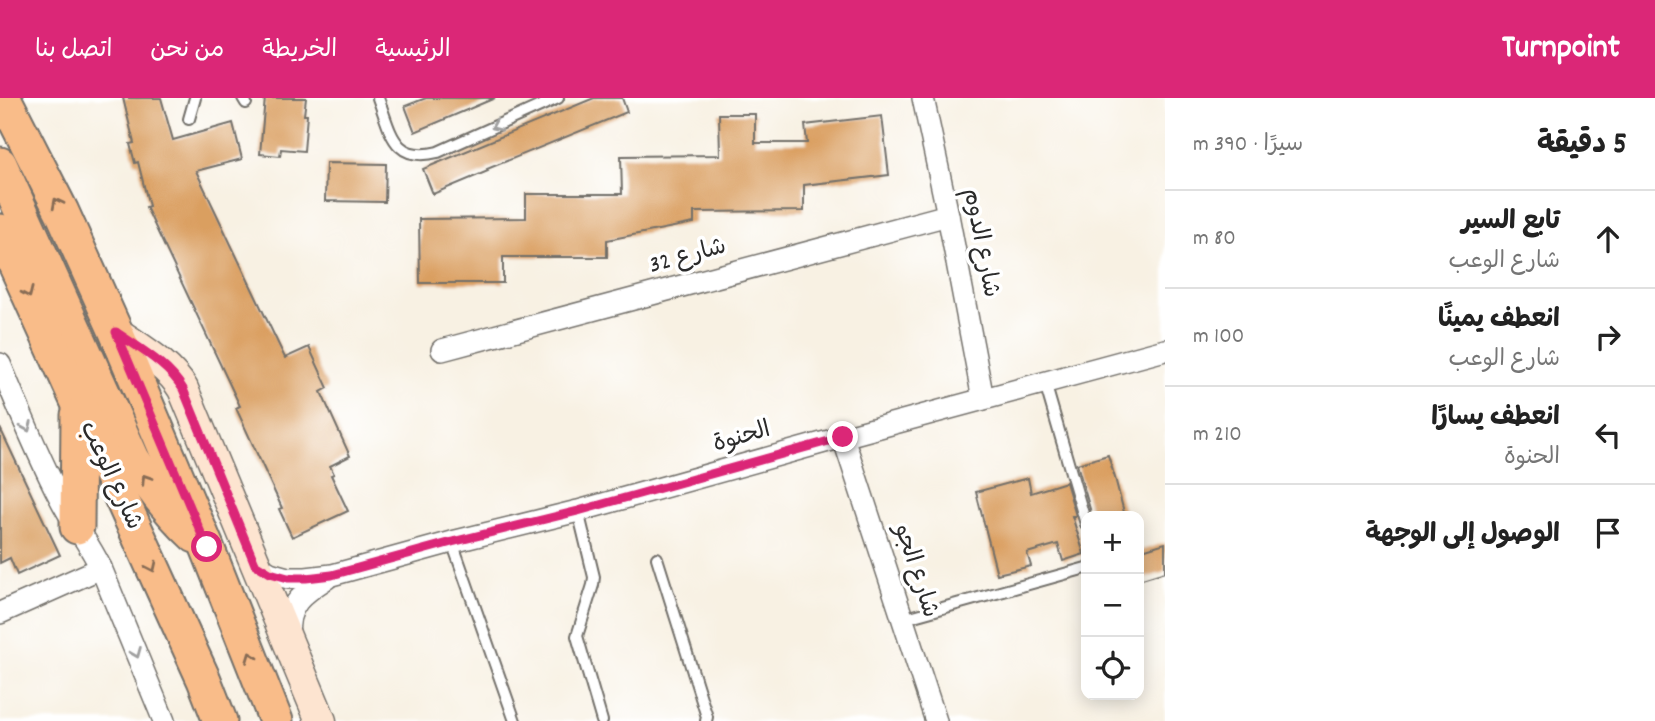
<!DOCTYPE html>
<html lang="ar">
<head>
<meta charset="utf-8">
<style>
  :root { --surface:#fff; --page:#f6f6f6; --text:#222; --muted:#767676; --line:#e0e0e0; --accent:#db2777 }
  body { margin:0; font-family:Dekko,"Playpen Sans Arabic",sans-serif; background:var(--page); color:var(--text); direction:rtl }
  .controls { position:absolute; right:21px; bottom:21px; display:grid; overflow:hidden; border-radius:14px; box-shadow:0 4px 18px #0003 }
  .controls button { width:63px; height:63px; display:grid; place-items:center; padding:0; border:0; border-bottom:2px solid var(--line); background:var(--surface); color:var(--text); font:35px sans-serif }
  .stop { position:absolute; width:21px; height:21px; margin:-16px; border:5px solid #db2777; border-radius:50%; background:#fff }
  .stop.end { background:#db2777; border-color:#fff; box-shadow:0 2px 7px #0008 }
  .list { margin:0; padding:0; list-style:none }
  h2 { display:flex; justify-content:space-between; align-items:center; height:91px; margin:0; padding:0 28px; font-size:30px }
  h2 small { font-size:23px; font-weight:400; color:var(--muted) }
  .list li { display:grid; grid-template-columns:46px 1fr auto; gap:21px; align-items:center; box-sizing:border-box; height:98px; padding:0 28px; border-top:2px solid var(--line) }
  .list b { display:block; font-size:26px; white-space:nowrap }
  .list p { margin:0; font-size:23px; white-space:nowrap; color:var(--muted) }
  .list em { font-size:23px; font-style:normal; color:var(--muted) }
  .icon { flex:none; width:38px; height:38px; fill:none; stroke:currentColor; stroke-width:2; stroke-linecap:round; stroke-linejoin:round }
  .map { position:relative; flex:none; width:1165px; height:623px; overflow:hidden; direction:ltr }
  header { display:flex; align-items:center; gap:42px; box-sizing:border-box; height:98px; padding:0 35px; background:var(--accent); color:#fff }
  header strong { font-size:33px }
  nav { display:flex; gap:38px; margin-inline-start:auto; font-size:24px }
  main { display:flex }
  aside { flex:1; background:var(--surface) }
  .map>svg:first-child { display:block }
  .building { fill:#da9f61 }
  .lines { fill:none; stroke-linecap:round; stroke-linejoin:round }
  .lane-casing { stroke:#73706b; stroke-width:14 }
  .street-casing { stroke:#73706b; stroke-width:24 }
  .secondary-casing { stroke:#73706b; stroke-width:33 }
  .primary-casing { stroke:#73706b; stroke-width:37 }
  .lane { stroke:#fff; stroke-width:10 }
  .street { stroke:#fff; stroke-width:21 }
  .secondary { stroke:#fde4d0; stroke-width:30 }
  .primary { stroke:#f9bc89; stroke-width:33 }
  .oneway { stroke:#a0a0a0 }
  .oneway2 { stroke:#886c55 }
  .route { stroke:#db2777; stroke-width:9 }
  .labels { text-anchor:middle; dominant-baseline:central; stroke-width:7; stroke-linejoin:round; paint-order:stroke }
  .street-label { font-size:24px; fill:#2b2b2b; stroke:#fff }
</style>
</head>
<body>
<header>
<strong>Turnpoint</strong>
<nav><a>الرئيسية</a><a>الخريطة</a><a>من نحن</a><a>اتصل بنا</a></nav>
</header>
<main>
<aside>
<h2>5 دقيقة<small>سيرًا · 390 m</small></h2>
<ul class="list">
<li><svg class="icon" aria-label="ahead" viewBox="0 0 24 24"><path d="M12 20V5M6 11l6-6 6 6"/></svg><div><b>تابع السير</b><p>شارع الوعب</p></div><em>80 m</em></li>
<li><svg class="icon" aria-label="right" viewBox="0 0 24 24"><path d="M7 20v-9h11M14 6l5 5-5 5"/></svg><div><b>انعطف يمينًا</b><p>شارع الوعب</p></div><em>100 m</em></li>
<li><svg class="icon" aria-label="left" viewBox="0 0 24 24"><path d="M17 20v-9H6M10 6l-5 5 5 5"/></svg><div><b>انعطف يسارًا</b><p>الحنوة</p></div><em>210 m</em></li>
<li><svg class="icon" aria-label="arrive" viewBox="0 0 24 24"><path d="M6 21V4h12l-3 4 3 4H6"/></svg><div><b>الوصول إلى الوجهة</b></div></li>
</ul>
</aside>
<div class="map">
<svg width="1165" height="623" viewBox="0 0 1165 623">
  <rect width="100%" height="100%" fill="#fff"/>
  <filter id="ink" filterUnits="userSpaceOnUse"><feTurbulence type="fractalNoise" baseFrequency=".0143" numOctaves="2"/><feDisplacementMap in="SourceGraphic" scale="14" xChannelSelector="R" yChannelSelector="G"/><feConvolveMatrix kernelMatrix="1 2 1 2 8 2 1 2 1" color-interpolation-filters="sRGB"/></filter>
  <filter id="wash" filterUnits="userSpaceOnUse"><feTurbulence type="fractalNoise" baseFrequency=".00686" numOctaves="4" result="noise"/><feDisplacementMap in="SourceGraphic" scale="28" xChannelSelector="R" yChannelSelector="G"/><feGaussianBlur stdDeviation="1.57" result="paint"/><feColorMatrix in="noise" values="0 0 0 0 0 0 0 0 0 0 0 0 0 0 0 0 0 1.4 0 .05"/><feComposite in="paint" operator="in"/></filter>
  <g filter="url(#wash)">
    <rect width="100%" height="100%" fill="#f8f1e3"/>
    <g id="blocks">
      <g class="building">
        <polygon points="123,0 161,0 173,42 233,25 242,61 196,73 285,260 309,249 328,290 321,294 350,358 330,368 334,376 331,377 348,413 292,439 279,411 282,410 236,310 240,308 146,109 149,108 138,64 135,65 130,46 134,45"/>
        <polygon points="265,0 306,0 304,17 307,17 304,53 281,51 280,58 260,56"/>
        <polygon points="426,0 495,0 415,34 405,8"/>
        <polygon points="594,0 622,0 627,14 487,71 488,73 433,96 423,71"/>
        <polygon points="719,16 755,16 755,45 807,45 805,27 882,18 889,77 804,87 804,113 694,114 694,125 607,142 607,159 503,159 503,185 420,185 419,121 526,120 526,96 622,96 621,58 720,57"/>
        <polygon points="326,65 386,66 385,104 325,103"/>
        <polygon points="0,330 60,457 17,477 10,460 0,465"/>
        <polygon points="1108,357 1115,380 1125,418 1092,418 1077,366"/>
        <polygon points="1028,380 1031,395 1066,384 1076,418 1072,418 1084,456 1063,463 1058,446 1027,455 1031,468 997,476 976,394"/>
        <polygon points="1165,445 1165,474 1139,482 1139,453"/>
      </g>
    </g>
  </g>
  <g filter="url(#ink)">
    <use href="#blocks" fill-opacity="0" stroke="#73706b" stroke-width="2"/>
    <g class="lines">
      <g class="lane-casing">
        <g id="lane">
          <polyline points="243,0 246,5"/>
          <path d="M378,0c13,34 15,65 60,54l120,-54"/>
          <polyline points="189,21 195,0"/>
          <polyline points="1045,285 1086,426"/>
          <polyline points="578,413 594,479 593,487 577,538 602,623"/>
          <polyline points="452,444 515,623"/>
          <polyline points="657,460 707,619 706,623"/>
          <polyline points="903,521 1086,470"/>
        </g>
      </g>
      <g class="street-casing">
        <g id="street">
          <polyline points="923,0 948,117 983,301"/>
          <polyline points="442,252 948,117"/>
          <path d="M0,266c19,45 37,90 60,134 12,24 29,45 41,70l63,153"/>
          <polyline points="843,339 936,623"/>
          <polyline points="255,466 270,475 288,480 306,480 332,477 452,444 578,413 843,339 1165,252"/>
          <polyline points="0,515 101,470"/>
          <path d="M289,539c-4,-31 14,-44 38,-59"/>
        </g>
      </g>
      <g class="secondary-casing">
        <path id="secondary" d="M116,234c24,17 52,32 67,57l138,332"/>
      </g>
      <g class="primary-casing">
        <g id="primary">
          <polyline points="4,0 62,114 116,234 207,449 276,623"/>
          <path d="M0,66l133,295c18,29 37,54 62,77"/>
          <polyline points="0,133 204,582 220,623"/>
          <polyline points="77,429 78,317"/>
        </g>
      </g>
      <use href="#lane" class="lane"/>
      <use href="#street" class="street"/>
      <use href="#secondary" class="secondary"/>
      <use href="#primary" class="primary"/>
    </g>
    <defs><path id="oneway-chevron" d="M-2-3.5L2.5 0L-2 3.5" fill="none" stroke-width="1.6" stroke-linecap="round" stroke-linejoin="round" transform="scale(1.75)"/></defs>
    <g class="oneway">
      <use href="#oneway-chevron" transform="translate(496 28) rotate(156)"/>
      <use href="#oneway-chevron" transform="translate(27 329) rotate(67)"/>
      <use href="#oneway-chevron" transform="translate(136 555) rotate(68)"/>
    </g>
    <g class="oneway2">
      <use href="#oneway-chevron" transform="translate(57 105) rotate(-117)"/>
      <use href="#oneway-chevron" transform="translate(28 195) rotate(66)"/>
      <use href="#oneway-chevron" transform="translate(146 381) rotate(-123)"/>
      <use href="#oneway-chevron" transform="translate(152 469) rotate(65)"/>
      <use href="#oneway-chevron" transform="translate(251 559) rotate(-111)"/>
    </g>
  </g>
  <g class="lines" filter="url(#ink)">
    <path class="route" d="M207,449l-91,-215c24,17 52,32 67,57l72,175 15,9 18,5h18l26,-3 120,-33 126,-31 265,-74"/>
  </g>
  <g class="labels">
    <g class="street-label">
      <text transform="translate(980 145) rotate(79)">شارع الدوم</text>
      <text transform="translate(688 159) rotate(-15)">شارع 32</text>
      <text transform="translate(742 340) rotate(-16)">الحنوة</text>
      <text transform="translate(110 378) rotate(65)">شارع الوعب</text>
      <text transform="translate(915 473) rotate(72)">شارع الجو</text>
    </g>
  </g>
</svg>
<div class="controls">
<button>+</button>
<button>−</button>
<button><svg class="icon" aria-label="locate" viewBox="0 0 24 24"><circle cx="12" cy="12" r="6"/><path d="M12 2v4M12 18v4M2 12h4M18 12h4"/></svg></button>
</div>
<div class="stop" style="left:207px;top:449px"></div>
<div class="stop end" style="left:843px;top:339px"></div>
</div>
</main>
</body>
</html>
